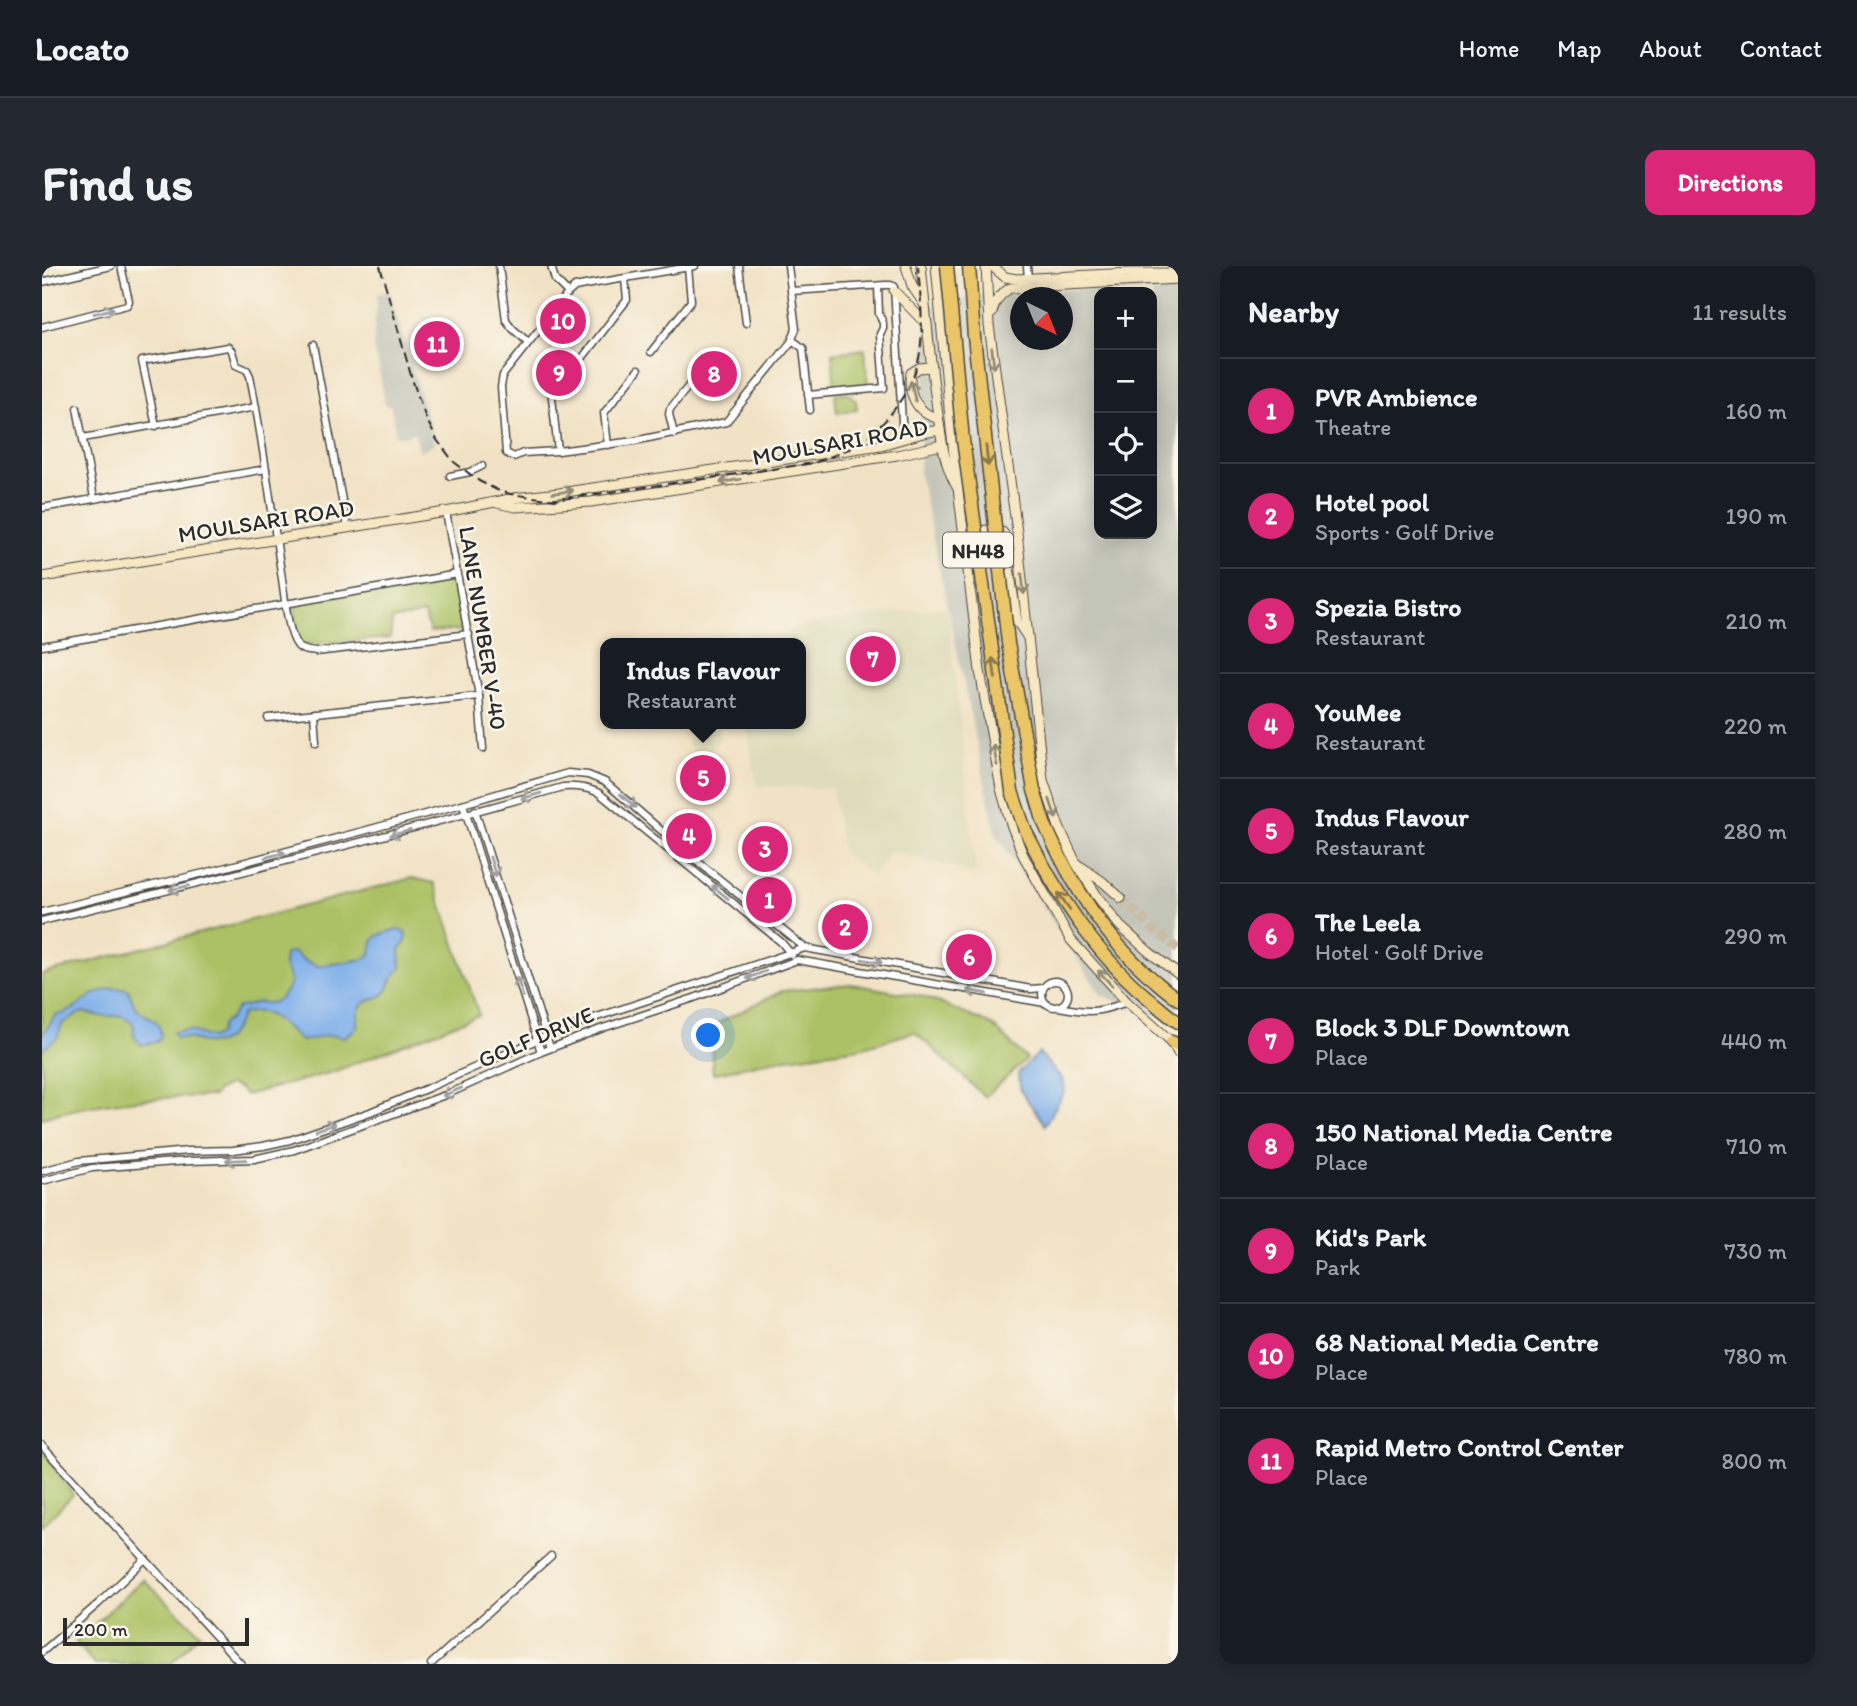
<!DOCTYPE html>
<html lang="en">
<head>
<meta charset="utf-8">
<style>
  :root { --surface:#171b24; --page:#242831; --text:#f1f3f6; --muted:#9ea1a6; --line:#363941; --accent:#db2777 }
  body { margin:0; font-family:Itim,sans-serif; background:var(--page); color:var(--text) }
  .controls { position:absolute; right:21px; top:21px; display:grid; overflow:hidden; border-radius:14px; box-shadow:0 4px 18px #0003 }
  .controls button { width:63px; height:63px; display:grid; place-items:center; padding:0; border:0; border-bottom:2px solid var(--line); background:var(--surface); color:var(--text); font:35px sans-serif }
  .compass { position:absolute; left:968px; top:21px; width:63px; height:63px; border-radius:50%; background:var(--surface); box-shadow:0 4px 18px #0003; rotate:137deg }
  .scale { position:absolute; left:21px; bottom:18px; width:186px; box-sizing:border-box; padding-left:7px; border:4px solid #2b2b2b; border-top:0; font-size:19px; line-height:24px; white-space:nowrap; color:#2b2b2b; -webkit-text-stroke:5px #fbf7ec; paint-order:stroke }
  .you { position:absolute; left:667px; top:770px; width:24px; height:24px; margin:-18px; border:5px solid #fff; border-radius:50%; background:#1a73e8; box-shadow:0 0 0 10px #1a73e833 }
  .badge { display:grid; place-items:center; width:46px; height:46px; border-radius:50%; background:var(--accent); color:#fff; font-size:23px; font-weight:700 }
  .pin { position:absolute; translate:-50% -50%; border:4px solid #fff; box-shadow:0 2px 7px #0006 }
  .popup { position:absolute; left:558px; top:372px; width:206px; height:91px; box-sizing:border-box; display:grid; place-content:center; border-radius:14px; background:var(--surface); filter:drop-shadow(0 2px 5px #0005); font-size:23px; white-space:nowrap; color:var(--muted) }
  .popup b { font-size:26px; color:var(--text) }
  .popup::after { content:''; position:absolute; left:50%; top:100%; margin-left:-14px; border:14px solid transparent; border-top-color:var(--surface) }
  .list { margin:0; padding:0; list-style:none }
  h2 { display:flex; justify-content:space-between; align-items:center; height:91px; margin:0; padding:0 28px; font-size:30px }
  h2 small { font-size:23px; font-weight:400; color:var(--muted) }
  .list li { display:grid; grid-template-columns:46px 1fr auto; gap:21px; align-items:center; box-sizing:border-box; height:105px; padding:0 28px; border-top:2px solid var(--line) }
  .list b { display:block; font-size:26px; white-space:nowrap }
  .list p { margin:0; font-size:23px; white-space:nowrap; color:var(--muted) }
  .list em { font-size:23px; font-style:normal; color:var(--muted) }
  .icon { flex:none; width:38px; height:38px; fill:none; stroke:currentColor; stroke-width:2; stroke-linecap:round; stroke-linejoin:round }
  .map { position:relative; flex:none; width:1136px; height:1398px; overflow:hidden; border-radius:14px }
  header { display:flex; align-items:center; gap:42px; box-sizing:border-box; height:98px; padding:0 35px; background:var(--surface); border-bottom:2px solid var(--line) }
  header strong { font-size:33px }
  nav { display:flex; gap:38px; margin-inline-start:auto; font-size:24px }
  .intro { display:flex; align-items:center; justify-content:space-between; box-sizing:border-box; height:168px; padding:0 42px }
  h1 { margin:0; font-size:49px }
  .button { padding:18px 32px; border-radius:14px; background:var(--accent); color:#fff; font-size:24px; font-weight:700 }
  main { display:flex; gap:42px; padding:0 42px }
  aside { flex:1; background:var(--surface); border-radius:14px; box-shadow:0 4px 18px #0003 }
  .map>svg:first-child { display:block }
  .built { fill:#e0dcbb }
  .industrial { fill:#c4c5b9; fill-rule:evenodd }
  .green { fill:#acc165; stroke:#6c7648; stroke-width:2 }
  .water { fill:#7eafea; stroke:#546d8a; stroke-width:2 }
  .lines { fill:none; stroke-linecap:round; stroke-linejoin:round }
  .secondary-tunnel { stroke:#c9bda6; stroke-width:9; stroke-dasharray:9 4.5; stroke-linecap:butt }
  .street-casing { stroke:#494642; stroke-width:9 }
  .secondary-casing { stroke:#494642; stroke-width:11 }
  .highway-casing { stroke:#494642; stroke-width:15 }
  .street { stroke:#fff; stroke-width:6 }
  .secondary { stroke:#f7e8c3; stroke-width:9 }
  .highway { stroke:#ebc669; stroke-width:12 }
  .rail { stroke:#2b2b2b; stroke-width:2; stroke-dasharray:10 5; stroke-linecap:butt }
  .highway-bridge-casing { stroke:#494642; stroke-width:15; stroke-linecap:butt }
  .highway-bridge { stroke:#ebc669; stroke-width:12 }
  .oneway { stroke:#a0a0a0 }
  .oneway2 { stroke:#918a77 }
  .oneway3 { stroke:#8b784a }
  .labels { text-anchor:middle; dominant-baseline:central; stroke-width:5; stroke-linejoin:round; paint-order:stroke }
  .shield { fill:#fbf7ec; stroke:#696865; stroke-width:2 }
  .shield-label { font-size:21px; font-weight:bold; fill:#2b2b2b }
  .street-label { font-size:23px; fill:#2b2b2b; stroke:#fbf7ec }
</style>
</head>
<body>
<header>
<strong>Locato</strong>
<nav><a>Home</a><a>Map</a><a>About</a><a>Contact</a></nav>
</header>
<div class="intro"><h1>Find us</h1><a class="button">Directions</a></div>
<main>
<div class="map">
<svg width="1136" height="1398" viewBox="0 0 1136 1398">
  <rect width="100%" height="100%" fill="#fbf7ec"/>
  <filter id="ink" filterUnits="userSpaceOnUse"><feTurbulence type="fractalNoise" baseFrequency=".0143" numOctaves="2"/><feDisplacementMap in="SourceGraphic" scale="14" xChannelSelector="R" yChannelSelector="G"/><feConvolveMatrix kernelMatrix="1 2 1 2 8 2 1 2 1" color-interpolation-filters="sRGB"/></filter>
  <filter id="wash" filterUnits="userSpaceOnUse"><feTurbulence type="fractalNoise" baseFrequency=".00686" numOctaves="4" result="noise"/><feDisplacementMap in="SourceGraphic" scale="28" xChannelSelector="R" yChannelSelector="G"/><feGaussianBlur stdDeviation="1.57" result="paint"/><feColorMatrix in="noise" values="0 0 0 0 0 0 0 0 0 0 0 0 0 0 0 0 0 1.4 0 .05"/><feComposite in="paint" operator="in"/></filter>
  <g filter="url(#wash)">
    <rect width="100%" height="100%" fill="#f1e2c5"/>
    <g class="built">
      <polygon points="906,341 934,608 849,585 830,610 800,586 790,522 715,520 704,458 759,458 759,377 691,377 690,374 740,370 750,362 833,349"/>
      <polygon points="647,458 677,458 679,472 662,494 644,477 651,472 651,467 648,467"/>
    </g>
    <g class="industrial">
      <path d="M1136,17v742l-77,-30 -105,-161 -77,-361 8,-148 4,-20 56,-11zM1057,26h53v242h-53zM978,32h42v42h-42z"/>
      <polygon points="347,25 393,178 378,185 372,166 365,170 354,170 349,140 343,139 337,102 331,83 335,28"/>
    </g>
    <g class="green">
      <polygon points="823,83 826,121 815,122 814,118 814,123 793,124 790,87"/>
      <polygon points="518,87 535,99 536,118 497,122 496,117 492,115 511,91 513,92"/>
      <polygon points="806,127 814,135 815,144 795,147 793,128"/>
      <polygon points="414,313 421,364 388,366 382,348 350,354 348,372 257,379 252,335"/>
      <path d="M370,612l22,5 45,132 -146,57 -87,23 -7,-7 -10,-3 -11,5 -4,6c-56,1 -118,5 -172,22v-144z"/>
      <polygon points="809,718 883,731 950,759 985,793 943,831 873,766 818,782 730,794 671,808 668,761 740,725"/>
      <polygon points="0,1184 31,1229 0,1260"/>
      <polygon points="101,1313 158,1367 129,1398 52,1398 34,1376"/>
    </g>
    <g class="water">
      <polygon points="794,654 815,658 813,668 792,665"/>
      <path d="M354,663l10,4 -1,10 -5,6 1,19c-4,4 -8,8 -10,13 -3,6 -3,11 -9,14 -8,6 -19,4 -23,15 -6,16 6,15 -15,27 -20,-5 -23,2 -43,4 -9,-9 -25,-24 -37,-28 -6,-3 -16,0 -22,1 -9,21 -18,36 -43,27 -11,-3 -12,-4 -23,-3l-3,-6 16,-2 23,8 7,-4 4,-11 6,-3 9,-13c8,0 11,-2 17,-4 7,-2 5,0 12,0 13,1 20,-12 24,-22l-7,-16 1,-11 9,-2 11,9 14,5 45,-7 7,-6 2,-11 4,-6z"/>
      <path d="M71,722l15,1c2,5 4,13 7,17 10,14 26,9 26,31l-4,5 -16,3 -7,-9 -1,-13 -10,-7h-22l-19,-4 -20,12 -5,14 -15,12v-15l14,-20c19,-4 20,-9 35,-19 6,-4 15,-6 22,-8z"/>
      <polygon points="997,787 1020,813 1023,824 1003,859 979,825 976,807"/>
    </g>
  </g>
  <g filter="url(#ink)">
    <g class="lines">
      <polyline class="secondary-tunnel" points="1079,632 1110,662 1136,683"/>
      <g class="street-casing">
        <g id="street">
          <polyline points="457,0 464,54 471,63 486,76"/>
          <polyline points="509,0 513,14 526,27"/>
          <polyline points="653,0 543,19 533,21 526,27 461,109 459,121 464,187 472,191 481,187 516,185 592,175 684,156 749,76 754,63 746,0"/>
          <polyline points="697,0 704,57"/>
          <polyline points="985,0 986,12"/>
          <polyline points="0,16 69,0"/>
          <polyline points="749,25 843,19 849,19 852,21 861,173"/>
          <polyline points="0,61 85,39 87,35 79,0"/>
          <polyline points="750,74 761,82 768,144"/>
          <polyline points="271,79 305,261"/>
          <polyline points="609,86 649,35 646,1"/>
          <polyline points="538,95 585,34 583,13"/>
          <polyline points="509,123 516,185"/>
          <polyline points="766,129 842,122 838,68 841,62 841,57 837,48 836,20"/>
          <polyline points="35,142 52,232"/>
          <path d="M114,160l-14,-65 86,-14 4,4 4,14 11,5 3,6c13,65 21,130 31,196 3,17 6,60 16,73 4,6 12,6 19,7l153,-18"/>
          <polyline points="632,168 627,148 628,143 671,90"/>
          <polyline points="41,172 214,141"/>
          <polyline points="566,179 562,147 596,104"/>
          <polyline points="408,210 428,206 440,200"/>
          <polyline points="0,242 224,203"/>
          <polyline points="404,246 437,430 441,483"/>
          <polyline points="0,380 416,308"/>
          <polyline points="272,447 274,476"/>
          <polyline points="226,452 437,430"/>
          <polyline points="421,538 499,786"/>
          <polyline points="433,544 508,782"/>
          <polyline points="0,646 166,606 325,564 431,535 526,507 546,509 563,516 650,591 763,682"/>
          <path d="M0,655c175,-42 349,-85 521,-134 13,-1 24,0 36,6l182,149 11,13"/>
          <circle cx="1013" cy="728" r="13"/>
          <path d="M1017,741c31,6 38,6 68,-5"/>
          <polyline points="0,905 37,895 146,885 191,884 221,880 248,874 328,846 386,822 495,774 552,752 763,682 989,723 1001,722"/>
          <polyline points="0,915 50,902 148,895 212,893 252,884 406,828 499,786 561,762 652,732 755,694 1003,737"/>
          <polyline points="0,1180 199,1398"/>
          <polyline points="0,1386 56,1338 103,1293"/>
          <polyline points="389,1398 509,1290"/>
        </g>
      </g>
      <g class="secondary-casing">
        <g id="secondary">
          <polyline points="864,0 870,20 882,38"/>
          <path d="M879,0c5,47 9,95 16,142 4,28 6,55 20,79"/>
          <polyline points="894,0 909,163 938,405 959,523 969,558 981,589 1028,673 1085,736 1130,776 1136,787"/>
          <polyline points="944,0 947,59 975,266 1001,514 1017,561 1034,597 1055,630 1078,660 1107,686 1136,708"/>
          <polyline points="950,0 963,11 974,13 1088,7 1134,7"/>
          <polyline points="852,25 885,59"/>
          <path d="M950,47c2,-12 8,-18 18,-25l168,-9"/>
          <path d="M890,101l-13,1 -8,5c-4,20 6,41 27,45"/>
          <polyline points="455,237 473,241 549,236 855,189 900,179"/>
          <path d="M930,271c9,-8 19,-9 30,-5l2,2 13,87 11,17"/>
          <polyline points="0,311 404,246 472,232 517,227 839,179 881,167 898,164"/>
          <polyline points="1038,600 1061,616 1079,632"/>
        </g>
      </g>
      <g class="highway-casing">
        <g id="highway">
          <path d="M1002,557c25,57 58,111 104,152 10,8 19,17 30,24"/>
          <path d="M983,564c31,63 69,123 123,168 10,8 19,17 30,24"/>
          <polyline points="1130,776 1136,779"/>
        </g>
      </g>
      <use href="#street" class="street"/>
      <use href="#secondary" class="secondary"/>
      <use href="#highway" class="highway"/>
      <path class="rail" d="M338,0l32,113 13,37 12,24 17,22 25,19 18,9 13,4 45,6 259,-37c15,-6 30,-11 44,-19 28,-17 58,-59 62,-92 4,-28 0,-58 -2,-86"/>
      <g class="highway-bridge-casing">
        <g id="highway-bridge">
          <polyline points="905,0 921,174 949,376 970,525 983,564"/>
          <polyline points="927,0 932,71 966,377 992,524 1002,557"/>
        </g>
      </g>
      <use href="#highway-bridge" class="highway-bridge"/>
    </g>
    <defs><path id="oneway-shaft" d="M-6 0H5M1.5-3L5.5 0L1.5 3" fill="none" stroke-width="1.6" stroke-linecap="round" stroke-linejoin="round" transform="scale(1.75)"/></defs>
    <g class="oneway">
      <use href="#oneway-shaft" transform="translate(62 45) rotate(-14)"/>
      <use href="#oneway-shaft" transform="translate(489 530) rotate(164)"/>
      <use href="#oneway-shaft" transform="translate(586 535) rotate(41)"/>
      <use href="#oneway-shaft" transform="translate(358 567) rotate(166)"/>
      <use href="#oneway-shaft" transform="translate(233 589) rotate(-15)"/>
      <use href="#oneway-shaft" transform="translate(451 601) rotate(73)"/>
      <use href="#oneway-shaft" transform="translate(137 622) rotate(167)"/>
      <use href="#oneway-shaft" transform="translate(678 626) rotate(-141)"/>
      <use href="#oneway-shaft" transform="translate(830 695) rotate(10)"/>
      <use href="#oneway-shaft" transform="translate(714 709) rotate(159)"/>
      <use href="#oneway-shaft" transform="translate(478 721) rotate(-108)"/>
      <use href="#oneway-shaft" transform="translate(935 726) rotate(-171)"/>
      <use href="#oneway-shaft" transform="translate(410 826) rotate(157)"/>
      <use href="#oneway-shaft" transform="translate(284 861) rotate(-19)"/>
      <use href="#oneway-shaft" transform="translate(194 894) rotate(178)"/>
    </g>
    <g class="oneway2">
      <use href="#oneway-shaft" transform="translate(951 92) rotate(83)"/>
      <use href="#oneway-shaft" transform="translate(871 125) rotate(-103)"/>
      <use href="#oneway-shaft" transform="translate(688 215) rotate(171)"/>
      <use href="#oneway-shaft" transform="translate(521 226) rotate(-8)"/>
      <use href="#oneway-shaft" transform="translate(981 318) rotate(84)"/>
      <use href="#oneway-shaft" transform="translate(953 489) rotate(-101)"/>
      <use href="#oneway-shaft" transform="translate(1011 543) rotate(71)"/>
      <use href="#oneway-shaft" transform="translate(1063 712) rotate(-132)"/>
    </g>
    <g class="oneway3">
      <use href="#oneway-shaft" transform="translate(945 190) rotate(84)"/>
      <use href="#oneway-shaft" transform="translate(952 402) rotate(-98)"/>
      <use href="#oneway-shaft" transform="translate(1022 635) rotate(-124)"/>
    </g>
  </g>
  <g class="labels">
    <rect class="shield" x="901" y="266.5" width="70" height="35" rx="5"/>
    <g class="shield-label">
      <text x="936" y="284">NH48</text>
    </g>
    <g class="street-label">
      <text transform="translate(798 176) rotate(-10)">MOULSARI ROAD</text>
      <text transform="translate(224 255) rotate(-9)">MOULSARI ROAD</text>
      <text transform="translate(441 362) rotate(81)">LANE NUMBER V-40</text>
      <text transform="translate(494 771) rotate(-23)">GOLF DRIVE</text>
    </g>
  </g>
</svg>
<div class="controls">
<button>+</button>
<button>−</button>
<button><svg class="icon" aria-label="locate" viewBox="0 0 24 24"><circle cx="12" cy="12" r="6"/><path d="M12 2v4M12 18v4M2 12h4M18 12h4"/></svg></button>
<button><svg class="icon" aria-label="layers" viewBox="0 0 24 24"><path d="M12 4l9 5-9 5-9-5zM3 14l9 5 9-5"/></svg></button>
</div>
<svg class="compass" viewBox="-18 -18 36 36"><path d="M0-13l5 13h-10z" fill="#e53935"/><path d="M0 13l5-13h-10z" fill="#9ea1a6"/></svg>
<div class="scale">200 m</div>
<div class="you"></div>
<div class="pin badge" style="left:727px;top:634px">1</div>
<div class="pin badge" style="left:803px;top:661px">2</div>
<div class="pin badge" style="left:723px;top:583px">3</div>
<div class="pin badge" style="left:647px;top:570px">4</div>
<div class="pin badge" style="left:661px;top:512px">5</div>
<div class="popup"><b>Indus Flavour</b>Restaurant</div>
<div class="pin badge" style="left:927px;top:691px">6</div>
<div class="pin badge" style="left:831px;top:393px">7</div>
<div class="pin badge" style="left:672px;top:108px">8</div>
<div class="pin badge" style="left:517px;top:107px">9</div>
<div class="pin badge" style="left:521px;top:55px">10</div>
<div class="pin badge" style="left:395px;top:78px">11</div>
</div>
<aside>
<h2>Nearby<small>11 results</small></h2>
<ul class="list">
<li><span class="badge">1</span><div><b>PVR Ambience</b><p>Theatre</p></div><em>160 m</em></li>
<li><span class="badge">2</span><div><b>Hotel pool</b><p>Sports · Golf Drive</p></div><em>190 m</em></li>
<li><span class="badge">3</span><div><b>Spezia Bistro</b><p>Restaurant</p></div><em>210 m</em></li>
<li><span class="badge">4</span><div><b>YouMee</b><p>Restaurant</p></div><em>220 m</em></li>
<li><span class="badge">5</span><div><b>Indus Flavour</b><p>Restaurant</p></div><em>280 m</em></li>
<li><span class="badge">6</span><div><b>The Leela</b><p>Hotel · Golf Drive</p></div><em>290 m</em></li>
<li><span class="badge">7</span><div><b>Block 3 DLF Downtown</b><p>Place</p></div><em>440 m</em></li>
<li><span class="badge">8</span><div><b>150 National Media Centre</b><p>Place</p></div><em>710 m</em></li>
<li><span class="badge">9</span><div><b>Kid's Park</b><p>Park</p></div><em>730 m</em></li>
<li><span class="badge">10</span><div><b>68 National Media Centre</b><p>Place</p></div><em>780 m</em></li>
<li><span class="badge">11</span><div><b>Rapid Metro Control Center</b><p>Place</p></div><em>800 m</em></li>
</ul>
</aside>
</main>
</body>
</html>
